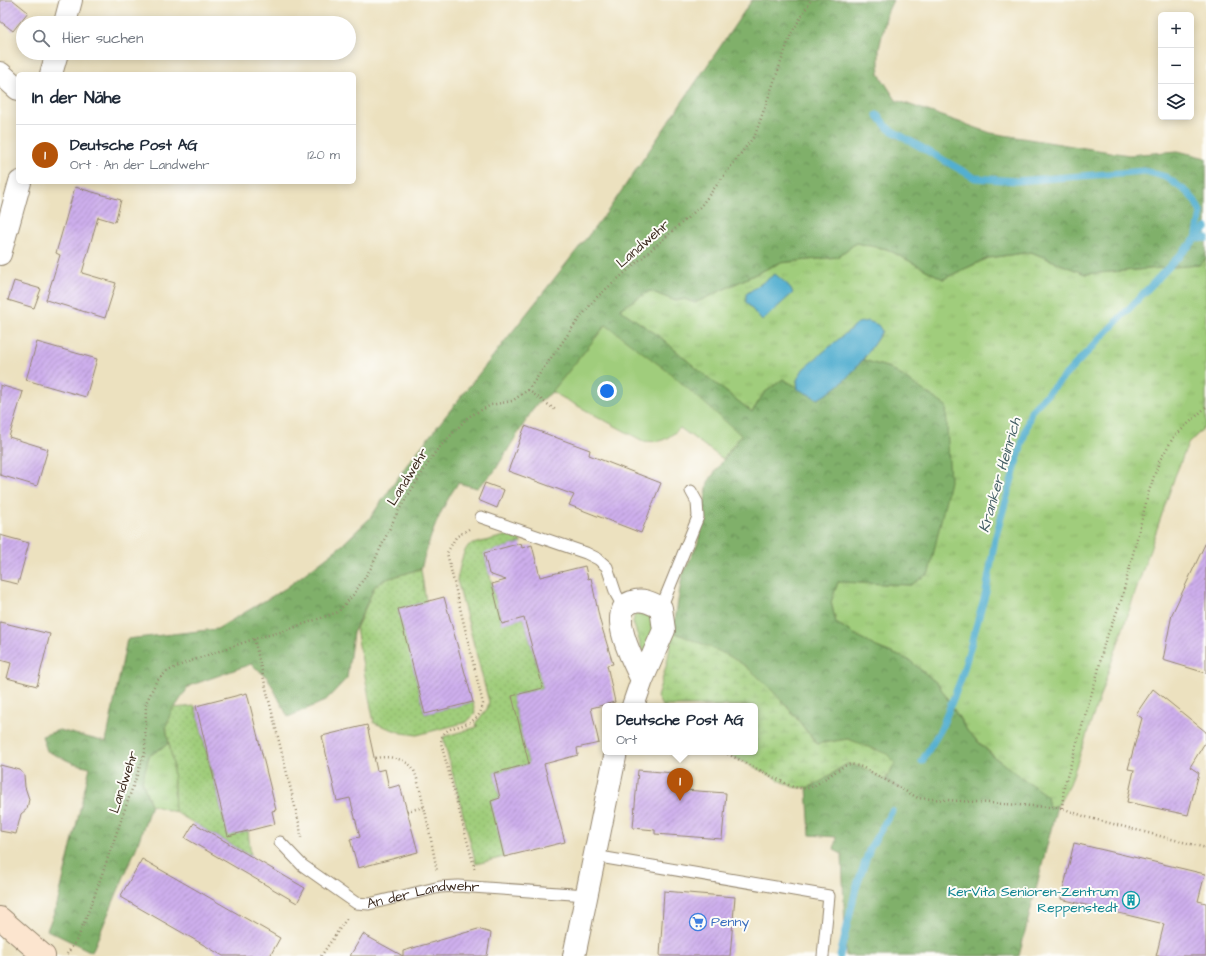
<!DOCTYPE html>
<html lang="de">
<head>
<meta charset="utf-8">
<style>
  :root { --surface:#fff; --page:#f6f6f7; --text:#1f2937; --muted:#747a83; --line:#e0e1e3; --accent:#b45309 }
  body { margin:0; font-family:"Architects Daughter",sans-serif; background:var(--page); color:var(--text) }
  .controls { position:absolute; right:12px; top:12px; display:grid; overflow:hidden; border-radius:6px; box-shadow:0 2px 10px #0003 }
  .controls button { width:36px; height:36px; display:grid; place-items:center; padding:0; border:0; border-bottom:1px solid var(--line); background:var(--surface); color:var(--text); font:20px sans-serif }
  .you { position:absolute; left:607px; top:391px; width:14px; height:14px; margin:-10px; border:3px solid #fff; border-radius:50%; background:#1a73e8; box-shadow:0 0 0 6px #1a73e833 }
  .badge { display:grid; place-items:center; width:26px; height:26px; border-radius:50%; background:var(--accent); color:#fff; font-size:13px; font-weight:700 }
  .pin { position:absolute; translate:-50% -33px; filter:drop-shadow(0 1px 2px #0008) }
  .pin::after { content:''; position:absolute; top:21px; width:14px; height:12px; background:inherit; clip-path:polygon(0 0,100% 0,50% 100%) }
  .popup { position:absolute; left:602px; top:703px; width:156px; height:52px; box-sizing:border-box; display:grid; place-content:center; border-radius:6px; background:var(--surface); filter:drop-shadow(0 1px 3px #0005); font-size:13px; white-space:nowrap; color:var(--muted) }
  .popup b { font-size:15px; color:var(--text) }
  .popup::after { content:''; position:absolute; left:50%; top:100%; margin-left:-8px; border:8px solid transparent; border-top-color:var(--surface) }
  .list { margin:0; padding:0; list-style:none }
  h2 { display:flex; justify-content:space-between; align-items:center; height:52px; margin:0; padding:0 16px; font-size:17px }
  h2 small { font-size:13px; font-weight:400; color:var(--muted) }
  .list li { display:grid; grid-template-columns:26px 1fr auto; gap:12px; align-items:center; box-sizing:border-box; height:60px; padding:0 16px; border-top:1px solid var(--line) }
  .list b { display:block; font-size:15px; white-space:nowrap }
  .list p { margin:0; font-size:13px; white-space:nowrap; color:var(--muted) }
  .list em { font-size:13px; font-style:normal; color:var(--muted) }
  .icon { flex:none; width:22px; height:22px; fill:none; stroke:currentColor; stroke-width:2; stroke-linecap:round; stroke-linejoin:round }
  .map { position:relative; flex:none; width:1206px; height:956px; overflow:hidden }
  .search { position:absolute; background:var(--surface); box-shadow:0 2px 10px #0003; left:16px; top:16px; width:340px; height:44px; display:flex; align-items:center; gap:10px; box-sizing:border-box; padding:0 14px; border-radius:22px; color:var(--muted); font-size:15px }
  .panel { position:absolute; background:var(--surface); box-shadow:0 2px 10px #0003; left:16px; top:72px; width:340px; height:112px; border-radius:6px }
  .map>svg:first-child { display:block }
  .grass { fill:url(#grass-tufts); stroke:#6e7c4c }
  .forest { fill:url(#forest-crowns); stroke:#5e6d44 }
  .wetland { fill:url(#wetland-marsh); stroke:#6e7c4c }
  .park { fill:#a0cd7b; stroke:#6e7c4c }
  .garden { fill:url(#garden-dots); stroke:#6e7c4c }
  .water { fill:#52afd0; stroke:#466c77 }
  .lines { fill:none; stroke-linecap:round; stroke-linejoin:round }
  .stream { stroke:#52afd0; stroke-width:7 }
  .building { fill:url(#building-hatch) }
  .lane-casing { stroke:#94866e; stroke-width:13 }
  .street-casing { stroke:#94866e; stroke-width:24 }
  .secondary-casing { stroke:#94866e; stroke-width:24 }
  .path { stroke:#94866e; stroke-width:2.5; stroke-dasharray:1 3; stroke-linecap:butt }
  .lane { stroke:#fff; stroke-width:11 }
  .street { stroke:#fff; stroke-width:22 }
  .secondary { stroke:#fce5cf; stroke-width:22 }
  .labels { text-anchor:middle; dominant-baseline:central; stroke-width:4; stroke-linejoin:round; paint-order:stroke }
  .street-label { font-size:14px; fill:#3b2a1e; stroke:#fdfcf7 }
  .culture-label { font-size:14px; fill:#0d838f; stroke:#fdfcf7; text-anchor:end }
  .shop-label { font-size:14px; fill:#366cbe; stroke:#fdfcf7; text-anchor:start }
  .water-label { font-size:15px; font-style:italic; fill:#445f65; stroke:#fdfcf7 }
</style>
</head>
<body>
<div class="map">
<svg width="1206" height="956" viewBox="0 0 1206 956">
  <defs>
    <pattern id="grass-tufts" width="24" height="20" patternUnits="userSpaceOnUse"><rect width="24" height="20" fill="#a0cd7b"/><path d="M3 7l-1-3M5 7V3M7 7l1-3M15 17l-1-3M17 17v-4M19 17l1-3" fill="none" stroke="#8bb06a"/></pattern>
    <pattern id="forest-crowns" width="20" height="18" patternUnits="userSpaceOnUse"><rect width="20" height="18" fill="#80b06b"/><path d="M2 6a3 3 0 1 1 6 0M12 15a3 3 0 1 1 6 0" fill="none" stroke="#6a8f57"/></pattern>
    <pattern id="wetland-marsh" width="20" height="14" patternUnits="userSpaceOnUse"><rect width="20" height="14" fill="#a0cd7b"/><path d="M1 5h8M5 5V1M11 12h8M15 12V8" fill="none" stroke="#8bb06a"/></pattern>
    <pattern id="garden-dots" width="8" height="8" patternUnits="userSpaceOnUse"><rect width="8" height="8" fill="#a0cd7b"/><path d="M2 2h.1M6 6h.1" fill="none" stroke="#8bb06a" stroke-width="1.8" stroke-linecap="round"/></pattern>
    <pattern id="building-hatch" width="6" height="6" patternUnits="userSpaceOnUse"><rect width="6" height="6" fill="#ceafed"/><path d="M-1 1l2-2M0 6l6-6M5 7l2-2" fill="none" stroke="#a88fbf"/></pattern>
  </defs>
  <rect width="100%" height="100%" fill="#fdfcf7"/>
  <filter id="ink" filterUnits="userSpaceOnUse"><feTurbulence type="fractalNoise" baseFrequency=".025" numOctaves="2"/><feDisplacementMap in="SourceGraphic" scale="8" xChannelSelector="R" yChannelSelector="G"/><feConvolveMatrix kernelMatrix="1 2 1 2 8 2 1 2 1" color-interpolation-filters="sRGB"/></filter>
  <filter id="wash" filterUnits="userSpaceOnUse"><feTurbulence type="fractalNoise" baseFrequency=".012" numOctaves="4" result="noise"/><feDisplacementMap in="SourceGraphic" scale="16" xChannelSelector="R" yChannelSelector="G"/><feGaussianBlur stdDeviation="0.9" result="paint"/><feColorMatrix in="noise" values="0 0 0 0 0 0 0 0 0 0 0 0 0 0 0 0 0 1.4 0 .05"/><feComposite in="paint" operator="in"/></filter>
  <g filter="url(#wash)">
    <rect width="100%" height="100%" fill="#ece1bf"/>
    <g class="grass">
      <polygon points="856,243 887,249 943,279 988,258 1031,252 1085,274 1199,265 1206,259 1206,426 1188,444 1175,476 1070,784 1058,805 1049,807 968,732 938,684 909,660 874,646 836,623 831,602 838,582 911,585 890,368 863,360 882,331 797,380 798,389 783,379 764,393 752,412 697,369 659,336 619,309 650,291 676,301 684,299 695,303 779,263 837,257"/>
      <polygon points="645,611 651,617 655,627 644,655 633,622 635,613"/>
      <polygon points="169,743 173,763 175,812 151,805 142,781 149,756"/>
    </g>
    <path class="forest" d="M752,0h141l-6,13 -8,36v25l17,26 95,33 138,22 49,-4 28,7v101l-7,6 -114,9 -54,-22 -43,6 -45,21 -56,-30 -31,-6 -19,14 -58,6 -84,40 -11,-4 -8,2 -26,-10 -31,18 40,27 38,33 55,43 12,-19 19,-14 35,20c18,-10 31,-24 45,-39l27,8 56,38 4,75 -21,92 -18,12 -73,-3 -7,20 5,21 38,23 35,14 29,24 30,48 26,25 53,39 2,11 8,-1 -38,150h-173l-4,-102 -8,-4 2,-13 -26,-2 -3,-48 7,-1 33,-22c16,-1 40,18 55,25l-17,-9 9,-17 -46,-24 -31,5 -30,-38 -43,-41 -42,-21 -29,-12 9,-56 16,-33 10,-61 33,-47 -135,-110 -54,67 -17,14 -41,66 -17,16 -19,-5c-18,26 -29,55 -37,86l-34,10 -12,7 -22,47 -6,45 -22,23 -37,16 -20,-39 -17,-14 -62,22 -19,29 -4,12 3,16 -20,13 -7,25 9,24 -14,41 -45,106 -45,-22 10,-25 33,-138 -17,-4 -26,-12 -5,-15 17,-6 47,12 21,-103 90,-10 69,-41 55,-42 29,-28 36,-52 201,-254z"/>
    <path class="wetland" d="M673,632c21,9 55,21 72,34 28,21 50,51 72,78l31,-5 39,15 8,9 -10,17 -23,-13 -15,-3c-18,9 -31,28 -54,23l-69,-35h31v-46h-93l-5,-9 10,-34z"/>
    <path class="park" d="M606,325l64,48 71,62 -18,24 -43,-31c-14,12 -18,15 -37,13l-91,-49z"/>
    <g class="garden">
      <path d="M517,533l4,10 -29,8 1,4 -8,2 17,66 22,-5 19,70 -31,8 17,68 -35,9 10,39 -5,22 5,23 -28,7 -33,-127 34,-10 -1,-4 11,-14 2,-7 -32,-122c3,-12 4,-26 12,-35z"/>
      <polygon points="421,569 426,602 399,609 425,714 473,702 475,713 467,722 417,735 402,733 374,723 356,629 375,586 387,579"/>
      <polygon points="195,706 225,824 243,832 248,831 251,856 175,812 173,763 166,727 173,708"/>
    </g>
    <g class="water">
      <polygon points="775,274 788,285 793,293 762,321 746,302 746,294"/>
      <path d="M868,321l10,4 4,6c-17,27 -35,53 -64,68l-20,-10 -1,-9 6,-11 55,-46z"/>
    </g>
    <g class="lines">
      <g class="stream">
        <polyline points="877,115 889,129 975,178 1017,181 1145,171 1166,177 1188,193 1195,201 1201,213 1196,239 1206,238"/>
        <polyline points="922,761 941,729 961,679 986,592 995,539 1031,411 1206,228"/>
        <polyline points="840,956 856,888 870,848 892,811"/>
      </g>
    </g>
    <g id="blocks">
      <g class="building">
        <polygon points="0,0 13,0 28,12 13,31 0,21"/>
        <polygon points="75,187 121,200 115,222 98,217 82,273 116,283 105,318 46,300 60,255 56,253"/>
        <polygon points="14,281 41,289 34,308 8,300"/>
        <polygon points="37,342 97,359 86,397 26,380"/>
        <polygon points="0,385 23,392 9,437 48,449 37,486 0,475"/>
        <polygon points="525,426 590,450 589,455 661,483 641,533 569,505 574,495 508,471"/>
        <polygon points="485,483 504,490 497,508 478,500"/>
        <polygon points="0,535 29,543 18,584 0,580"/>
        <polygon points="1206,542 1206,673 1163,660 1172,614"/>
        <polygon points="521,543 522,548 532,545 540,577 585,566 588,579 591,578 600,621 613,664 607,665 615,702 591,708 599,743 577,748 578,755 544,764 565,842 504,857 491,801 500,798 494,773 529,764 512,696 543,688 524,618 502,624 492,584 506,580 489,574 484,553"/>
        <polygon points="444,597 473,702 425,714 398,609"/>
        <polygon points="0,622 50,634 37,686 7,678 11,663 0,660"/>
        <polygon points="1153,689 1206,732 1206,741 1190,767 1199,773 1188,815 1127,802 1134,770 1128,769 1142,718 1136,714"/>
        <polygon points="247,693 276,810 272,811 275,824 228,836 196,706"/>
        <polygon points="367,725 377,771 385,769 389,788 400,785 418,852 358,868 350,839 360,837 350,798 337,801 322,736"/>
        <polygon points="0,765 20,770 24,775 25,787 29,799 27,809 21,814 16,834 0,831"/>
        <polygon points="638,770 686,774 684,790 726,793 722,839 655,834 655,830 633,828"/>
        <polygon points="194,823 305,888 297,903 185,838"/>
        <polygon points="1074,843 1205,874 1198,901 1206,903 1206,956 1156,956 1164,924 1061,899"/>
        <polygon points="142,859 280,938 270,956 223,956 120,897"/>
        <polygon points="664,891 735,897 730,956 660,956"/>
        <polygon points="478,929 491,933 487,956 403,956 403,951"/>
        <polygon points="363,934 372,939 403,956 350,956"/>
      </g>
    </g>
  </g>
  <g filter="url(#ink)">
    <use href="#blocks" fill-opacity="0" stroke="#94866e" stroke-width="1"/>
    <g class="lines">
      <g class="lane-casing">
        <g id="lane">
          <polyline points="481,517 586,553 598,559 607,567 616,594 624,608"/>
          <polyline points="661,608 698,517 697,502 691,491"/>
          <path id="s1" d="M280,842l22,23 54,38 13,1 71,-17 18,-1 129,9"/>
          <polyline points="594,856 829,896 823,956"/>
        </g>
      </g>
      <g class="street-casing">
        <g id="street">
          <polyline points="65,23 71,0"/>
          <polyline points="0,73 18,89"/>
          <polyline points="51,74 57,53"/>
          <polyline points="0,254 20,182"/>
          <path d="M633,706l9,-26 22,-50 -3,-22c-10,-5 -18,-10 -29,-6 -27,9 3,62 10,78"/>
          <polyline points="574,956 616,752"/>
        </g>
      </g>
      <g class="secondary-casing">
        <polyline id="secondary" points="0,918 44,956"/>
      </g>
      <g class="path">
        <polyline points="528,390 557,411"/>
        <path d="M469,529l-13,8 -9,16 36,151c-6,31 -41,14 -42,39l34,127"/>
        <polyline points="254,639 300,827 301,838"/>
        <polyline points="724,752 793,787 806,789 814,786 844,766 851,764 862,767 918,798 1062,808 1086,817 1206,848"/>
        <path d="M375,758c12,-2 27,-1 37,9 7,7 22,88 25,104"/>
        <polyline points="1062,808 1064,787 1098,672 1104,644 1121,601 1149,491 1159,462 1173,438 1206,407"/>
        <polyline points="407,811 424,807"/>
        <polyline points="67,954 78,938 94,897 145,752 146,703 156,682 166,672 185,663 254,639 284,631 338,612 353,595 371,568 397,513 436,451 468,417 491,405 512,401 528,390 576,323 596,298 700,207 755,135 791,34 811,0"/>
        <polyline points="321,956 347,918"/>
      </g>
      <use href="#lane" class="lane"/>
      <use href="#street" class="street"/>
      <use href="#secondary" class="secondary"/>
    </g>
  </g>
  <defs>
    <g id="building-ring" transform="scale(0.9)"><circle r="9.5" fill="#fdfcf7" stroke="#0f9aa8" stroke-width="1.5"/><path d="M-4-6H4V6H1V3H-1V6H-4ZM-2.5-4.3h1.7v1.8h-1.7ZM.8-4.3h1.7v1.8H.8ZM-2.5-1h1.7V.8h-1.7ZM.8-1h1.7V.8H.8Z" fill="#0f9aa8"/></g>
    <g id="supermarket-ring" transform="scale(0.9)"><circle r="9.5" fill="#fdfcf7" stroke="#3f7fe0" stroke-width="1.5"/><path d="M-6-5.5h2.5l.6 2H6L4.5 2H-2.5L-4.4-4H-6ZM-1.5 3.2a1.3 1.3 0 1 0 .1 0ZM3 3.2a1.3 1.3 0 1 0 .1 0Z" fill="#3f7fe0"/></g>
  </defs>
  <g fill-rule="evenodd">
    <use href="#building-ring" x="1131" y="900"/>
    <use href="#supermarket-ring" x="698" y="922"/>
  </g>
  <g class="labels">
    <g class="street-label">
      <text transform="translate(643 244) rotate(-41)">Landwehr</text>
      <text transform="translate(408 477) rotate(-58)">Landwehr</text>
      <text transform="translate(124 782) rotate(-72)">Landwehr</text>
      <text stroke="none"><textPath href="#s1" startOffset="166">An der Landwehr</textPath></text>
    </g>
    <g class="culture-label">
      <text x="1118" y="892">KerVita Senioren-Zentrum<tspan x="1118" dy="16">Reppenstedt</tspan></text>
    </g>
    <g class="shop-label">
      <text x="711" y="922">Penny</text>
    </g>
    <g class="water-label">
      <text transform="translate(1000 475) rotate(-74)">Kranker Heinrich</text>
    </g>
  </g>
</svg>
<div class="controls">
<button>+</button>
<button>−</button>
<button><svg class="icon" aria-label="layers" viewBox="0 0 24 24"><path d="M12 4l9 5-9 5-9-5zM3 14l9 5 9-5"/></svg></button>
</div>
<div class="you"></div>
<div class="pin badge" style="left:680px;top:801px">1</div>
<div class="popup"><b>Deutsche Post AG</b>Ort</div>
<div class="search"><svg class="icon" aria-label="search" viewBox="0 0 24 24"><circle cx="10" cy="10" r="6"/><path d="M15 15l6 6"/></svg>Hier suchen</div>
<section class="panel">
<h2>In der Nähe<small></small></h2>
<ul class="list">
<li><span class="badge">1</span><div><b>Deutsche Post AG</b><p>Ort · An der Landwehr</p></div><em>120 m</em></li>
</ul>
</section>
</div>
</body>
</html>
